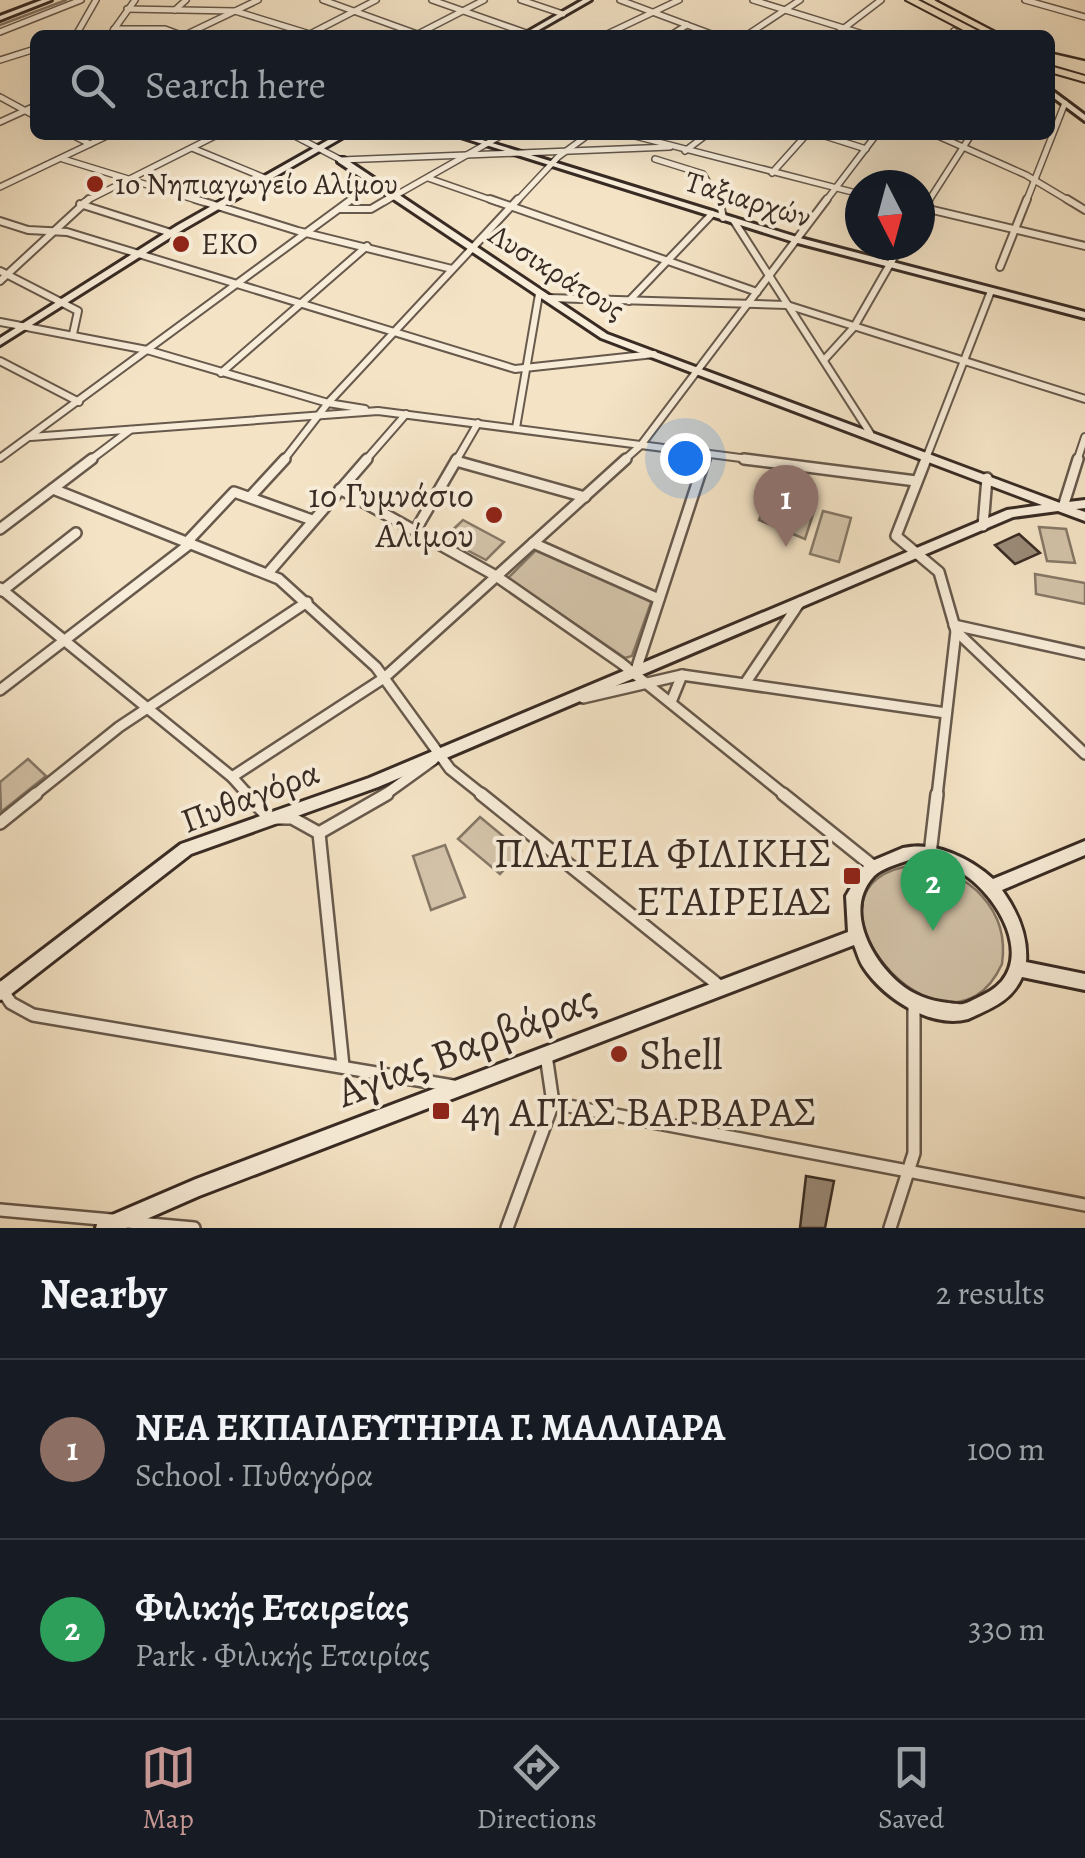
<!DOCTYPE html>
<html lang="en">
<head>
<meta charset="utf-8">
<style>
  :root { --surface:#171b24; --page:#20242c; --text:#f1f3f6; --muted:#9ea1a6; --line:#363941; --accent:#c59692 }
  body { margin:0; font-family:Alegreya,serif; background:var(--page); color:var(--text) }
  .compass { position:absolute; left:845px; top:170px; width:90px; height:90px; border-radius:50%; background:var(--surface); box-shadow:0 10px 40px #0002; rotate:174deg }
  .you { position:absolute; left:685px; top:458px; width:35px; height:35px; margin:-25px; border:8px solid #fff; border-radius:50%; background:#1a73e8; box-shadow:0 0 0 15px #1a73e833 }
  .badge { display:grid; place-items:center; width:65px; height:65px; border-radius:50%; background:var(--accent); color:#fff; font-size:32px; font-weight:700 }
  .pin { position:absolute; translate:-50% -82px; filter:drop-shadow(0 2px 5px #0008) }
  .pin::after { content:''; position:absolute; top:52px; width:35px; height:30px; background:inherit; clip-path:polygon(0 0,100% 0,50% 100%) }
  .list { margin:0; padding:0; list-style:none }
  h2 { display:flex; justify-content:space-between; align-items:center; height:130px; margin:0; padding:0 40px; font-size:42px }
  h2 small { font-size:32px; font-weight:400; color:var(--muted) }
  .list li { display:grid; grid-template-columns:65px 1fr auto; gap:30px; align-items:center; box-sizing:border-box; height:180px; padding:0 40px; border-top:2px solid var(--line) }
  .list b { display:block; font-size:38px; white-space:nowrap }
  .list p { margin:0; font-size:32px; white-space:nowrap; color:var(--muted) }
  .list em { font-size:32px; font-style:normal; color:var(--muted) }
  .icon { flex:none; width:55px; height:55px; fill:none; stroke:currentColor; stroke-width:2; stroke-linecap:round; stroke-linejoin:round }
  .map { position:relative; flex:none; width:1085px; height:1228px; overflow:hidden }
  .search { position:absolute; background:var(--surface); box-shadow:0 10px 40px #0002; left:30px; right:30px; top:30px; height:110px; display:flex; align-items:center; gap:25px; box-sizing:border-box; padding:0 35px; border-radius:15px; color:var(--muted); font-size:38px }
  .sheet { height:490px; background:var(--surface) }
  nav { display:flex; justify-content:space-around; align-items:center; box-sizing:border-box; height:140px; border-top:2px solid var(--line); background:var(--surface); font-size:28px; color:var(--muted) }
  nav a { display:grid; justify-items:center; gap:5px }
  nav .on { color:var(--accent) }
  .map>svg:first-child { display:block }
  .green { fill:#d4c4aa; stroke:#867867; stroke-width:2.5 }
  .lines { fill:none; stroke-linecap:round; stroke-linejoin:round }
  .stream { stroke:#827464; stroke-width:2.5 }
  .building { fill:#9a8b78; stroke:#382b24; stroke-width:2.5 }
  .street-far3-casing { stroke:#67594c; stroke-width:8 }
  .street-far2-casing { stroke:#67594c; stroke-width:10 }
  .street-far1-casing { stroke:#67594c; stroke-width:14 }
  .street-casing { stroke:#67594c; stroke-width:16 }
  .secondary-casing { stroke:#382b24; stroke-width:6 }
  .highway-casing { stroke:#382b24; stroke-width:4 }
  .street-far3 { stroke:#f8edd9; stroke-width:5 }
  .street-far2 { stroke:#f8edd9; stroke-width:6 }
  .street-far1 { stroke:#f8edd9; stroke-width:9 }
  .street { stroke:#f8edd9; stroke-width:11 }
  .secondary { fill:#f8edd9; fill-rule:evenodd }
  .highway { fill:#f4e3c5; fill-rule:evenodd }
  .tram { stroke:#382b24; stroke-width:2.5 }
  .poi-dot { fill:#8f2418; stroke:#f8edd9; stroke-width:4 }
  .labels { text-anchor:middle; dominant-baseline:central; stroke-width:8; stroke-linejoin:round; paint-order:stroke }
  .far-poi-label { font-size:30px; fill:#382b24; stroke:#f8edd9; text-anchor:start }
  .far-street-label { font-size:30px; fill:#382b24; stroke:#f8edd9 }
  .poi-label { font-size:35px; fill:#382b24; stroke:#f8edd9; text-anchor:end }
  .street-label { font-size:35px; fill:#382b24; stroke:#f8edd9 }
  .near-poi-label { font-size:42px; fill:#382b24; stroke:#f8edd9; text-anchor:start }
  .near-street-label { font-size:42px; fill:#382b24; stroke:#f8edd9 }
</style>
</head>
<body>
<div class="map">
<svg width="1085" height="1228" viewBox="0 0 1085 1228">
  <rect width="100%" height="100%" fill="#f4e3c5"/>
  <filter id="stains"><feTurbulence type="fractalNoise" baseFrequency=".002" numOctaves="4"/><feColorMatrix values="0 0 0 0 .2 0 0 0 0 .09 0 0 0 0 .02 0 0 0 .5 -.17"/></filter>
  <radialGradient id="worn" r=".72"><stop offset=".6" stop-color="#630" stop-opacity="0"/><stop offset="1" stop-color="#630" stop-opacity=".3"/></radialGradient>
  <g class="green">
    <polygon points="768,496 815,508 805,539 759,520"/>
    <polygon points="823,511 851,518 839,562 810,554"/>
    <polygon points="463,520 504,542 486,560 444,538"/>
    <polygon points="1039,527 1066,529 1075,563 1047,561"/>
    <polygon points="538,548 652,600 632,656 625,658 508,578"/>
    <polygon points="1035,574 1085,583 1085,604 1036,594"/>
    <polygon points="28,759 46,776 1,812 0,782"/>
    <polygon points="480,817 521,851 500,874 458,839"/>
    <polygon points="445,845 465,897 431,910 413,856"/>
    <path d="M917,865c52,5 93,45 85,99 -56,122 -227,-85 -85,-99z"/>
  </g>
  <g class="lines">
    <polyline class="stream" points="0,25 66,0"/>
  </g>
  <g class="building">
    <polygon points="1019,534 1040,553 1015,564 995,545"/>
    <polygon points="806,1176 834,1181 825,1228 800,1228"/>
  </g>
  <g class="lines">
    <g class="street-far3-casing">
      <g id="street-far3">
        <polyline points="323,0 420,35"/>
        <polyline points="432,0 532,35"/>
        <polyline points="521,0 563,14"/>
        <polyline points="620,0 714,35"/>
        <polyline points="753,0 866,35"/>
        <polyline points="1025,0 1085,17"/>
        <polyline points="127,9 235,11 313,35"/>
        <polyline points="175,10 186,0"/>
        <polyline points="114,29 165,29 181,35"/>
        <polyline points="0,32 81,0"/>
        <polyline points="310,34 376,0"/>
        <polyline points="76,35 96,0"/>
        <polyline points="110,35 135,0"/>
        <polyline points="185,35 258,0"/>
        <polyline points="416,35 484,0"/>
        <polyline points="605,35 679,0"/>
        <polyline points="671,35 687,25"/>
        <polyline points="747,35 800,0"/>
        <polyline points="835,35 881,0"/>
        <polyline points="951,35 954,31"/>
        <polyline points="0,60 35,49"/>
        <polyline points="0,97 35,116"/>
        <polyline points="0,122 35,106"/>
        <polyline points="72,135 90,144"/>
        <polyline points="293,135 341,160 670,147"/>
        <polyline points="631,135 860,194"/>
        <polyline points="822,135 866,149"/>
        <polyline points="936,135 1026,175 1071,202"/>
        <polyline points="192,148 265,178"/>
        <polyline points="685,151 706,135"/>
        <polyline points="63,159 203,202"/>
        <polyline points="655,159 703,174 720,202"/>
        <polyline points="772,173 806,135"/>
        <polyline points="428,178 497,202"/>
        <polyline points="0,187 109,135"/>
        <polyline points="84,202 217,135"/>
        <polyline points="348,202 374,183"/>
        <polyline points="384,202 502,135"/>
        <polyline points="516,202 558,157 588,135"/>
        <polyline points="825,202 876,135"/>
        <polyline points="928,202 971,135"/>
        <polyline points="1026,202 1065,103"/>
      </g>
    </g>
    <g class="street-far2-casing">
      <g id="street-far2">
        <polyline points="195,199 298,231 452,269"/>
        <polyline points="490,199 757,292"/>
        <polyline points="719,199 723,218"/>
        <polyline points="1067,199 1085,210"/>
        <polyline points="80,204 171,233"/>
        <polyline points="920,207 1085,246"/>
        <polyline points="340,209 371,209 388,199"/>
        <polyline points="920,214 929,199"/>
        <polyline points="0,221 28,230 67,232 515,369 654,354"/>
        <polyline points="734,221 870,433"/>
        <polyline points="1000,267 1027,199"/>
        <polyline points="0,271 78,311 73,334"/>
        <polyline points="0,281 89,199"/>
        <polyline points="548,298 787,305 1085,399"/>
        <polyline points="629,301 712,214"/>
        <polyline points="0,322 147,350 328,403 365,409"/>
        <polyline points="824,360 854,327 901,245"/>
        <polyline points="0,361 79,402"/>
        <polyline points="221,373 367,246"/>
        <polyline points="516,428 539,294"/>
        <polyline points="31,437 378,411 764,461"/>
        <polyline points="0,458 352,199"/>
        <polyline points="89,461 130,430"/>
        <polyline points="283,461 328,403 518,199"/>
        <polyline points="365,461 406,414"/>
        <polyline points="456,461 478,423"/>
        <polyline points="623,461 641,445 827,199"/>
        <polyline points="704,461 707,453"/>
        <polyline points="925,461 991,291"/>
        <polyline points="1077,461 1085,437"/>
      </g>
    </g>
    <g class="street-far1-casing">
      <g id="street-far1">
        <polyline points="744,459 916,481"/>
        <polyline points="926,459 896,536 939,572 956,631 937,796"/>
        <polyline points="456,461 585,497"/>
        <polyline points="53,489 279,579 376,667 450,769 484,796"/>
        <polyline points="340,489 496,576 621,663 786,796"/>
        <polyline points="250,497 285,459"/>
        <polyline points="1063,507 1078,459"/>
        <polyline points="983,526 987,478"/>
        <polyline points="0,529 92,459"/>
        <polyline points="415,531 457,459"/>
        <polyline points="187,542 234,492 312,520"/>
        <polyline points="533,543 659,599"/>
        <polyline points="269,572 367,459"/>
        <polyline points="0,588 232,777 249,796"/>
        <polyline points="2,591 76,533"/>
        <polyline points="954,625 1085,654"/>
        <polyline points="956,631 1085,754"/>
        <polyline points="635,673 705,459"/>
        <polyline points="746,682 800,602"/>
        <polyline points="0,690 191,543"/>
        <polyline points="583,698 682,675 946,713"/>
        <polyline points="671,702 682,675"/>
        <polyline points="232,777 384,678 626,459"/>
        <polyline points="33,796 119,727 307,602"/>
        <polyline points="383,796 433,760"/>
      </g>
    </g>
    <g class="street-casing">
      <g id="street">
        <polyline points="247,794 269,818 292,818 319,833"/>
        <polyline points="481,794 722,988"/>
        <polyline points="783,794 874,867"/>
        <polyline points="0,823 36,794"/>
        <polyline points="319,833 343,1066"/>
        <polyline points="319,833 387,794"/>
        <polyline points="930,854 937,794"/>
        <polyline points="0,987 11,1003 33,1015 453,1086"/>
        <polyline points="553,1103 1085,1205"/>
        <polyline points="0,1210 112,1220"/>
        <polyline points="127,1222 194,1228"/>
        <polyline points="507,1228 553,1103 546,1055"/>
        <polyline points="890,1228 914,1153 914,1002"/>
      </g>
    </g>
    <g class="secondary-casing">
      <g id="secondary">
        <polygon points="42,0 51,0 0,20 0,16"/>
        <polygon points="583,0 591,0 530,35 522,35"/>
        <polygon points="1050,89 1085,115 1085,121 1050,95"/>
        <polygon points="337,135 347,135 184,229 0,345 0,338 178,225"/>
        <polygon points="454,135 466,135 800,238 1085,312 1085,318 794,242"/>
        <polygon points="338,158 344,158 607,334 1060,503 1085,500 1085,508 1076,509 1085,512 1085,521 1058,511 1013,517 378,787 191,854 6,998 0,1000 0,982 181,844 369,778 1007,510 1042,505 601,338 338,162"/>
        <path d="M1085,841v14l-83,35c15,21 26,45 24,72l59,12v16l-63,-13c-11,25 -31,31 -54,42 -37,10 -84,-21 -104,-51 -5,-7 -7,-16 -10,-23l-655,251 -73,32h-30l2,-7 98,-42 652,-247 -2,-36 19,-32 38,-16c32,-7 67,10 90,31zM909,860c17,1 36,3 51,12 32,18 70,75 42,109 -8,9 -15,12 -25,17 -5,2 -9,5 -14,6 -2,1 -13,-1 -15,-1 -18,-2 -35,-8 -49,-20 -28,-24 -56,-74 -25,-107 8,-8 24,-12 35,-16z"/>
      </g>
    </g>
    <g class="highway-casing">
      <g id="highway">
        <polygon points="906,0 918,0 986,35 973,35"/>
        <polygon points="1050,66 1085,76 1085,82 1050,72"/>
      </g>
    </g>
    <use href="#street-far3" class="street-far3"/>
    <use href="#street-far2" class="street-far2"/>
    <use href="#street-far1" class="street-far1"/>
    <use href="#street" class="street"/>
    <use href="#secondary" class="secondary"/>
    <use href="#highway" class="highway"/>
    <g class="tram">
      <polyline points="936,0 1003,35"/>
      <polyline points="1050,52 1085,60"/>
    </g>
  </g>
  <g class="poi-dot">
    <circle cx="95" cy="184" r="10"/>
    <circle cx="181" cy="244" r="10"/>
    <circle cx="494" cy="515" r="10"/>
    <rect x="842" y="866" width="20" height="20" rx="5"/>
    <circle cx="619" cy="1054" r="10"/>
    <rect x="431" y="1101" width="20" height="20" rx="5"/>
  </g>
  <g class="labels">
    <g class="far-poi-label">
      <text x="115" y="184">1o Νηπιαγωγείο Αλίμου</text>
      <text x="201" y="244">EKO</text>
    </g>
    <g class="far-street-label">
      <text transform="translate(748 199) rotate(17)">Ταξιαρχών</text>
      <text transform="translate(557 272) rotate(32)">Λυσικράτους</text>
    </g>
    <g class="poi-label">
      <text x="474" y="495">1ο Γυμνάσιο<tspan x="474" dy="40">Αλίμου</tspan></text>
    </g>
    <g class="street-label">
      <text transform="translate(250 796) rotate(-21)">Πυθαγόρα</text>
    </g>
    <g class="near-poi-label">
      <text x="832" y="852" text-anchor="end">ΠΛΑΤΕΙΑ ΦΙΛΙΚΗΣ<tspan x="832" dy="48">ΕΤΑΙΡΕΙΑΣ</tspan></text>
      <text x="639" y="1054">Shell</text>
      <text x="461" y="1111">4η ΑΓΙΑΣ ΒΑΡΒΑΡΑΣ</text>
    </g>
    <g class="near-street-label">
      <text transform="translate(466 1045) rotate(-21)">Αγίας Βαρβάρας</text>
    </g>
  </g>
  <rect width="100%" height="100%" filter="url(#stains)"/>
  <rect width="100%" height="100%" fill="url(#worn)"/>
</svg>
<svg class="compass" viewBox="-18 -18 36 36"><path d="M0-13l5 13h-10z" fill="#e53935"/><path d="M0 13l5-13h-10z" fill="#9ea1a6"/></svg>
<div class="you"></div>
<div class="pin badge" style="left:786px;top:547px;background:#8d6e63">1</div>
<div class="pin badge" style="left:933px;top:931px;background:#2e9e5b">2</div>
<div class="search"><svg class="icon" aria-label="search" viewBox="0 0 24 24"><circle cx="10" cy="10" r="6"/><path d="M15 15l6 6"/></svg>Search here</div>
</div>
<section class="sheet">
<h2>Nearby<small>2 results</small></h2>
<ul class="list">
<li><span class="badge" style="background:#8d6e63">1</span><div><b>ΝΕΑ ΕΚΠΑΙΔΕΥΤΗΡΙΑ Γ. ΜΑΛΛΙΑΡΑ</b><p>School · Πυθαγόρα</p></div><em>100 m</em></li>
<li><span class="badge" style="background:#2e9e5b">2</span><div><b>Φιλικής Εταιρείας</b><p>Park · Φιλικής Εταιρίας</p></div><em>330 m</em></li>
</ul>
</section>
<nav>
<a class="on"><svg class="icon" aria-label="map" viewBox="0 0 24 24"><path d="M3 6l6-2 6 2 6-2v14l-6 2-6-2-6 2zM9 4v14M15 6v14"/></svg>Map</a>
<a><svg class="icon" aria-label="directions" viewBox="0 0 24 24"><path d="M12 3l9 9-9 9-9-9zM9 14v-3h6M13 9l2 2-2 2"/></svg>Directions</a>
<a><svg class="icon" aria-label="saved" viewBox="0 0 24 24"><path d="M7 4h10v16l-5-4-5 4z"/></svg>Saved</a>
</nav>
</body>
</html>
